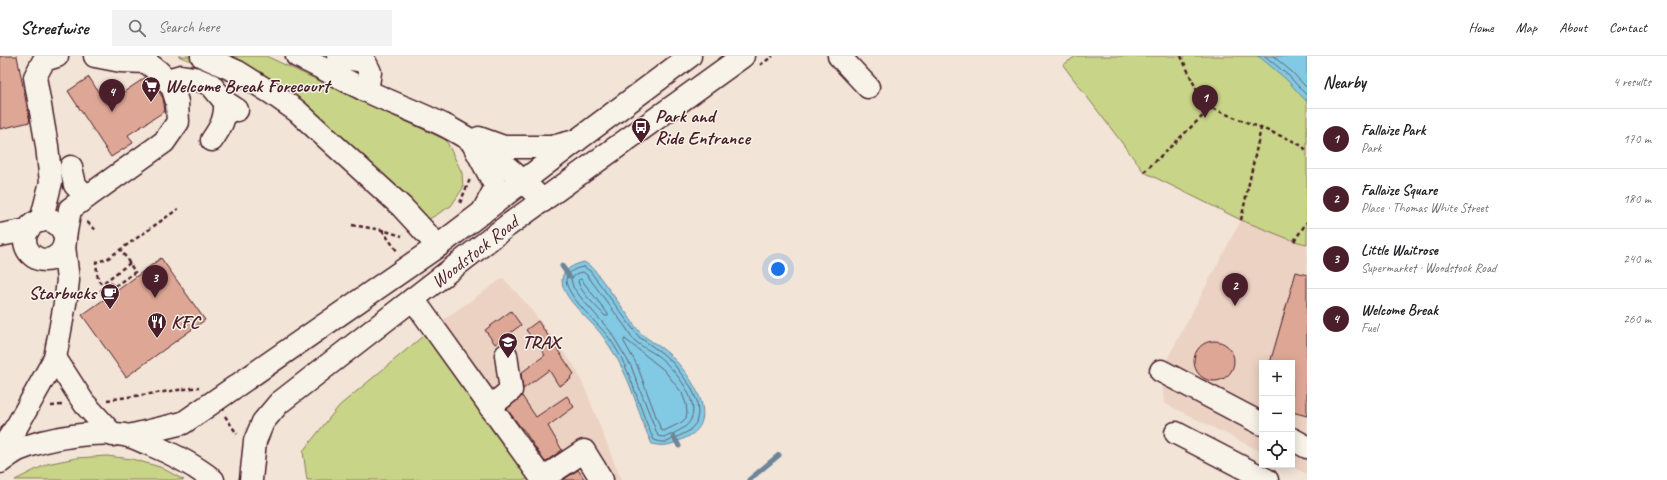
<!DOCTYPE html>
<html lang="en">
<head>
<meta charset="utf-8">
<style>
  :root { --surface:#fff; --page:#f2f2f2; --text:#202124; --muted:#757577; --line:#e0e0e0; --accent:#4a1f2b }
  body { margin:0; font-family:Caveat,sans-serif; background:var(--page); color:var(--text) }
  .controls { position:absolute; right:12px; bottom:12px; display:grid; overflow:hidden; border-radius:0px; box-shadow:0 2px 10px #0003 }
  .controls button { width:36px; height:36px; display:grid; place-items:center; padding:0; border:0; border-bottom:1px solid var(--line); background:var(--surface); color:var(--text); font:20px sans-serif }
  .you { position:absolute; left:778px; top:213px; width:14px; height:14px; margin:-10px; border:3px solid #fff; border-radius:50%; background:#1a73e8; box-shadow:0 0 0 6px #1a73e833 }
  .badge { display:grid; place-items:center; width:26px; height:26px; border-radius:50%; background:var(--accent); color:#fff; font-size:13px; font-weight:700 }
  .pin { position:absolute; translate:-50% -33px; filter:drop-shadow(0 1px 2px #0008) }
  .pin::after { content:''; position:absolute; top:21px; width:14px; height:12px; background:inherit; clip-path:polygon(0 0,100% 0,50% 100%) }
  .list { margin:0; padding:0; list-style:none }
  h2 { display:flex; justify-content:space-between; align-items:center; height:52px; margin:0; padding:0 16px; font-size:17px }
  h2 small { font-size:13px; font-weight:400; color:var(--muted) }
  .list li { display:grid; grid-template-columns:26px 1fr auto; gap:12px; align-items:center; box-sizing:border-box; height:60px; padding:0 16px; border-top:1px solid var(--line) }
  .list b { display:block; font-size:15px; white-space:nowrap }
  .list p { margin:0; font-size:13px; white-space:nowrap; color:var(--muted) }
  .list em { font-size:13px; font-style:normal; color:var(--muted) }
  .icon { flex:none; width:22px; height:22px; fill:none; stroke:currentColor; stroke-width:2; stroke-linecap:round; stroke-linejoin:round }
  .map { position:relative; flex:none; width:1307px; height:424px; overflow:hidden }
  header { display:flex; align-items:center; gap:24px; box-sizing:border-box; height:56px; padding:0 20px; background:var(--surface); border-bottom:1px solid var(--line) }
  header strong { font-size:19px }
  nav { display:flex; gap:22px; margin-inline-start:auto; font-size:14px }
  .search { width:280px; height:36px; background:var(--page); display:flex; align-items:center; gap:10px; box-sizing:border-box; padding:0 14px; border-radius:0px; color:var(--muted); font-size:15px }
  main { display:flex }
  aside { flex:1; background:var(--surface) }
  .map>svg:first-child { display:block }
  .built { fill:#ecd2c3 }
  .green { fill:#c8d487; stroke:#897a59 }
  .water { fill:#82c9e3; stroke:#6c8599 }
  .lines { fill:none; stroke-linecap:round; stroke-linejoin:round }
  .shore { stroke:#606375; stroke-width:1 }
  .stream { stroke:#6c8599; stroke-width:5 }
  .building { fill:#dea795; stroke:#4a1f2b }
  .minor-casing { stroke:#4a1f2b; stroke-width:25 }
  .highway-casing { stroke:#4a1f2b; stroke-width:25 }
  .path { stroke:#4a1f2b; stroke-width:2.5; stroke-dasharray:4 3; stroke-linecap:butt }
  .minor { stroke:#f7f3e8; stroke-width:22 }
  .highway { stroke:#f7f3e8; stroke-width:22 }
  .labels { text-anchor:middle; dominant-baseline:central; stroke-width:3; stroke-linejoin:round; paint-order:stroke }
  .poi-label { font-size:19px; font-weight:bold; fill:#4a1f2b; stroke:#f7f3e8; text-anchor:start }
  .street-label { font-size:19px; fill:#4a1f2b; stroke:#f7f3e8 }
</style>
</head>
<body>
<header>
<strong>Streetwise</strong>
<div class="search"><svg class="icon" aria-label="search" viewBox="0 0 24 24"><circle cx="10" cy="10" r="6"/><path d="M15 15l6 6"/></svg>Search here</div>
<nav><a>Home</a><a>Map</a><a>About</a><a>Contact</a></nav>
</header>
<main>
<div class="map">
<svg width="1307" height="424" viewBox="0 0 1307 424">
  <rect width="100%" height="100%" fill="#f2e4d7"/>
  <filter id="ink" filterUnits="userSpaceOnUse"><feTurbulence type="fractalNoise" baseFrequency=".025" numOctaves="2"/><feDisplacementMap in="SourceGraphic" scale="8" xChannelSelector="R" yChannelSelector="G"/><feConvolveMatrix kernelMatrix="1 2 1 2 8 2 1 2 1" color-interpolation-filters="sRGB"/></filter>
  <g filter="url(#ink)">
    <g class="built">
      <polygon points="1076,0 1307,0 1307,418 1288,409 1292,409 1292,307 1262,307 1262,396 1164,347 1161,315 1241,164 1144,116 1063,9"/>
      <polygon points="503,222 526,247 575,311 587,337 621,424 536,424 433,271"/>
    </g>
    <g class="green">
      <polygon points="178,0 266,0 446,84 462,117 463,132 451,150 421,168 329,83 240,25"/>
      <polygon points="1076,0 1307,0 1307,188 1294,185 1241,164 1144,116 1063,9"/>
      <polygon points="429,275 536,424 307,424 303,395 339,350"/>
      <polygon points="107,400 132,403 160,411 184,424 15,424 47,408 76,402"/>
    </g>
    <g class="water">
      <polygon points="1257,0 1307,0 1307,46 1286,23 1261,2"/>
      <path d="M584,206l9,6c11,15 23,31 34,46 5,7 9,15 15,20 6,6 15,10 22,16 20,15 60,67 25,86 -14,7 -22,12 -37,8 -12,-24 -17,-51 -29,-74 -5,-11 -12,-22 -19,-32 -10,-16 -42,-38 -42,-58 0,-11 14,-16 22,-18z"/>
    </g>
    <g class="lines">
      <g class="shore">
        <polyline points="1265,0 1289,20 1307,40"/>
        <polyline points="1273,0 1292,16 1307,32"/>
        <path d="M584,211l6,4 49,66 23,16 11,10 18,24 6,14 1,13 -2,9 -7,8 -22,11h-6l-7,-2c-17,-35 -23,-75 -48,-106 -10,-12 -40,-39 -40,-54 0,-8 12,-13 18,-13z"/>
        <path d="M579,217l4,-1 4,3c11,15 23,31 34,46 5,6 9,14 14,20 7,6 16,10 23,15 18,14 54,57 22,74 -7,4 -15,9 -22,6l-27,-70 -21,-35 -28,-32 -9,-12 -2,-8z"/>
        <path d="M581,223l27,35v2h-3c-7,-8 -26,-25 -27,-35z"/>
        <polygon points="625,283 664,314 682,337 686,348 687,357 686,362 682,366 664,375 661,374 637,309 624,286"/>
      </g>
      <g class="stream">
        <polyline points="562,210 569,220"/>
        <polyline points="674,381 679,390"/>
        <polyline points="749,424 779,399"/>
      </g>
    </g>
    <g class="building">
      <polygon points="0,0 17,0 30,66 0,73"/>
      <polygon points="89,21 106,48 146,21 154,28 163,42 165,55 128,79 133,87 111,101 68,35"/>
      <polygon points="161,202 205,264 126,321 82,259 106,242 100,234 111,226 118,234"/>
      <polygon points="1296,216 1307,219 1307,360 1292,356 1292,307 1270,307"/>
      <polygon points="511,255 521,269 495,288 485,274"/>
      <polygon points="538,265 574,318 570,321 571,323 559,330 549,314 523,333 521,317 545,299 526,274"/>
      <circle cx="1214" cy="305" r="20"/>
      <polygon points="522,340 536,361 567,340 574,351 548,370 562,394 545,406 523,373 522,373 507,353"/>
      <polygon points="578,414 585,424 563,424"/>
    </g>
    <g class="lines">
      <g class="minor-casing">
        <g id="minor">
          <polyline points="95,0 121,5 146,6 158,15 167,24 181,20 194,22 211,29 225,46 237,54"/>
          <polyline points="202,0 238,16 273,38 297,55 402,151 438,190"/>
          <path d="M297,0c24,11 47,24 70,35 29,14 59,24 86,39 34,18 64,44 90,71"/>
          <path d="M338,0c10,4 17,2 27,6l5,10 -3,19"/>
          <polyline points="839,0 868,31"/>
          <polyline points="479,82 504,91 552,91 576,85"/>
          <path d="M212,84c9,-13 14,-22 13,-38"/>
          <polyline points="472,86 496,131 482,157"/>
          <polyline points="71,111 75,129 87,141"/>
          <circle cx="45" cy="184" r="20"/>
          <polyline points="41,165 51,126 47,90 35,21 44,4 57,0"/>
          <polyline points="0,179 28,174"/>
          <polyline points="65,181 70,153 164,86 178,66 177,46 173,33 167,24"/>
          <polyline points="413,243 543,424"/>
          <polyline points="55,302 84,347 113,379"/>
          <polyline points="1161,315 1262,368"/>
          <polyline points="490,351 511,334 506,299"/>
          <polyline points="1176,377 1267,424"/>
          <polyline points="1292,383 1307,391"/>
          <polyline points="0,395 17,370 55,302 66,242 68,224 64,190"/>
          <polyline points="542,423 584,395 602,424"/>
        </g>
      </g>
      <g class="highway-casing">
        <g id="highway">
          <polyline points="129,380 183,367 438,190 576,85 690,0"/>
          <path d="M0,406c6,-4 12,-9 18,-12 28,-12 82,-21 111,-14 7,2 14,6 20,8 24,10 44,20 64,36"/>
          <polyline points="251,424 255,385 263,366 279,347 507,170 743,0"/>
        </g>
      </g>
      <g class="path">
        <polyline points="1181,0 1199,39 1211,52 1291,84 1302,90 1307,95"/>
        <polyline points="760,9 773,0"/>
        <polyline points="1144,116 1211,52"/>
        <polyline points="460,147 470,123"/>
        <polyline points="1241,164 1261,72"/>
        <polyline points="87,166 97,175"/>
        <polyline points="352,169 382,174 402,180"/>
        <polyline points="382,174 397,195"/>
        <polyline points="1294,185 1307,166"/>
        <polyline points="130,207 103,227 101,227 98,224 96,206 107,203 178,153"/>
        <polyline points="115,230 135,216 121,194"/>
        <polyline points="107,344 199,331"/>
        <polyline points="51,350 62,349"/>
        <polyline points="225,360 237,378"/>
      </g>
      <use href="#minor" class="minor"/>
      <use href="#highway" class="highway"/>
    </g>
  </g>
  <defs>
    <g id="supermarket-pin" transform="scale(1)"><path d="M0 17L-7.5 6A9.5 9.5 0 1 1 7.5 6Z" fill="#4a1f2b" stroke="#f7f3e8"/><path d="M-6-5.5h2.5l.6 2H6L4.5 2H-2.5L-4.4-4H-6ZM-1.5 3.2a1.3 1.3 0 1 0 .1 0ZM3 3.2a1.3 1.3 0 1 0 .1 0Z" fill="#fff"/></g>
    <g id="bus-pin" transform="scale(1)"><path d="M0 17L-7.5 6A9.5 9.5 0 1 1 7.5 6Z" fill="#4a1f2b" stroke="#f7f3e8"/><path d="M-5-6H5V4H4V6H2V4H-2V6H-4V4H-5ZM-3.5-4V0h7V-4ZM-3.5 1.2v1.5H-2V1.2ZM2 1.2v1.5H3.5V1.2Z" fill="#fff"/></g>
    <g id="cafe-pin" transform="scale(1)"><path d="M0 17L-7.5 6A9.5 9.5 0 1 1 7.5 6Z" fill="#4a1f2b" stroke="#f7f3e8"/><path d="M-5.5-4.5H6V0H3Q3 3.5 0 3.5H-2.5Q-5.5 3.5-5.5 0ZM3-3.2v2h1.7v-2ZM-6 4.5H4V6H-6Z" fill="#fff"/></g>
    <g id="restaurant-pin" transform="scale(1)"><path d="M0 17L-7.5 6A9.5 9.5 0 1 1 7.5 6Z" fill="#4a1f2b" stroke="#f7f3e8"/><path d="M-5-6h1v4h1v-4h1v4h1v-4h1v5L-1.5 .5V6h-2V.5L-5-1ZM5-6V6H3V1.5H1.5Q1.5-4 5-6Z" fill="#fff"/></g>
    <g id="university-pin" transform="scale(1)"><path d="M0 17L-7.5 6A9.5 9.5 0 1 1 7.5 6Z" fill="#4a1f2b" stroke="#f7f3e8"/><path d="M0-5L7-2L0 1L-7-2ZM-4 1L0 2.5L4 1V4Q0 6-4 4Z" fill="#fff"/></g>
  </defs>
  <g fill-rule="evenodd">
    <use href="#supermarket-pin" x="151" y="30"/>
    <use href="#bus-pin" x="641" y="71"/>
    <use href="#cafe-pin" x="110" y="237"/>
    <use href="#restaurant-pin" x="157" y="266"/>
    <use href="#university-pin" x="508" y="286"/>
  </g>
  <g class="labels">
    <g class="poi-label">
      <text x="165" y="30">Welcome Break Forecourt</text>
      <text x="655" y="60">Park and<tspan x="655" dy="22">Ride Entrance</tspan></text>
      <text x="96" y="237" text-anchor="end">Starbucks</text>
      <text x="171" y="266">KFC</text>
      <text x="522" y="286">TRAX</text>
    </g>
    <g class="street-label">
      <text transform="translate(475 196) rotate(-38)">Woodstock Road</text>
    </g>
  </g>
</svg>
<div class="controls">
<button>+</button>
<button>−</button>
<button><svg class="icon" aria-label="locate" viewBox="0 0 24 24"><circle cx="12" cy="12" r="6"/><path d="M12 2v4M12 18v4M2 12h4M18 12h4"/></svg></button>
</div>
<div class="you"></div>
<div class="pin badge" style="left:1205px;top:62px">1</div>
<div class="pin badge" style="left:1235px;top:250px">2</div>
<div class="pin badge" style="left:155px;top:242px">3</div>
<div class="pin badge" style="left:112px;top:56px">4</div>
</div>
<aside>
<h2>Nearby<small>4 results</small></h2>
<ul class="list">
<li><span class="badge">1</span><div><b>Fallaize Park</b><p>Park</p></div><em>170 m</em></li>
<li><span class="badge">2</span><div><b>Fallaize Square</b><p>Place · Thomas White Street</p></div><em>180 m</em></li>
<li><span class="badge">3</span><div><b>Little Waitrose</b><p>Supermarket · Woodstock Road</p></div><em>240 m</em></li>
<li><span class="badge">4</span><div><b>Welcome Break</b><p>Fuel</p></div><em>260 m</em></li>
</ul>
</aside>
</main>
</body>
</html>
